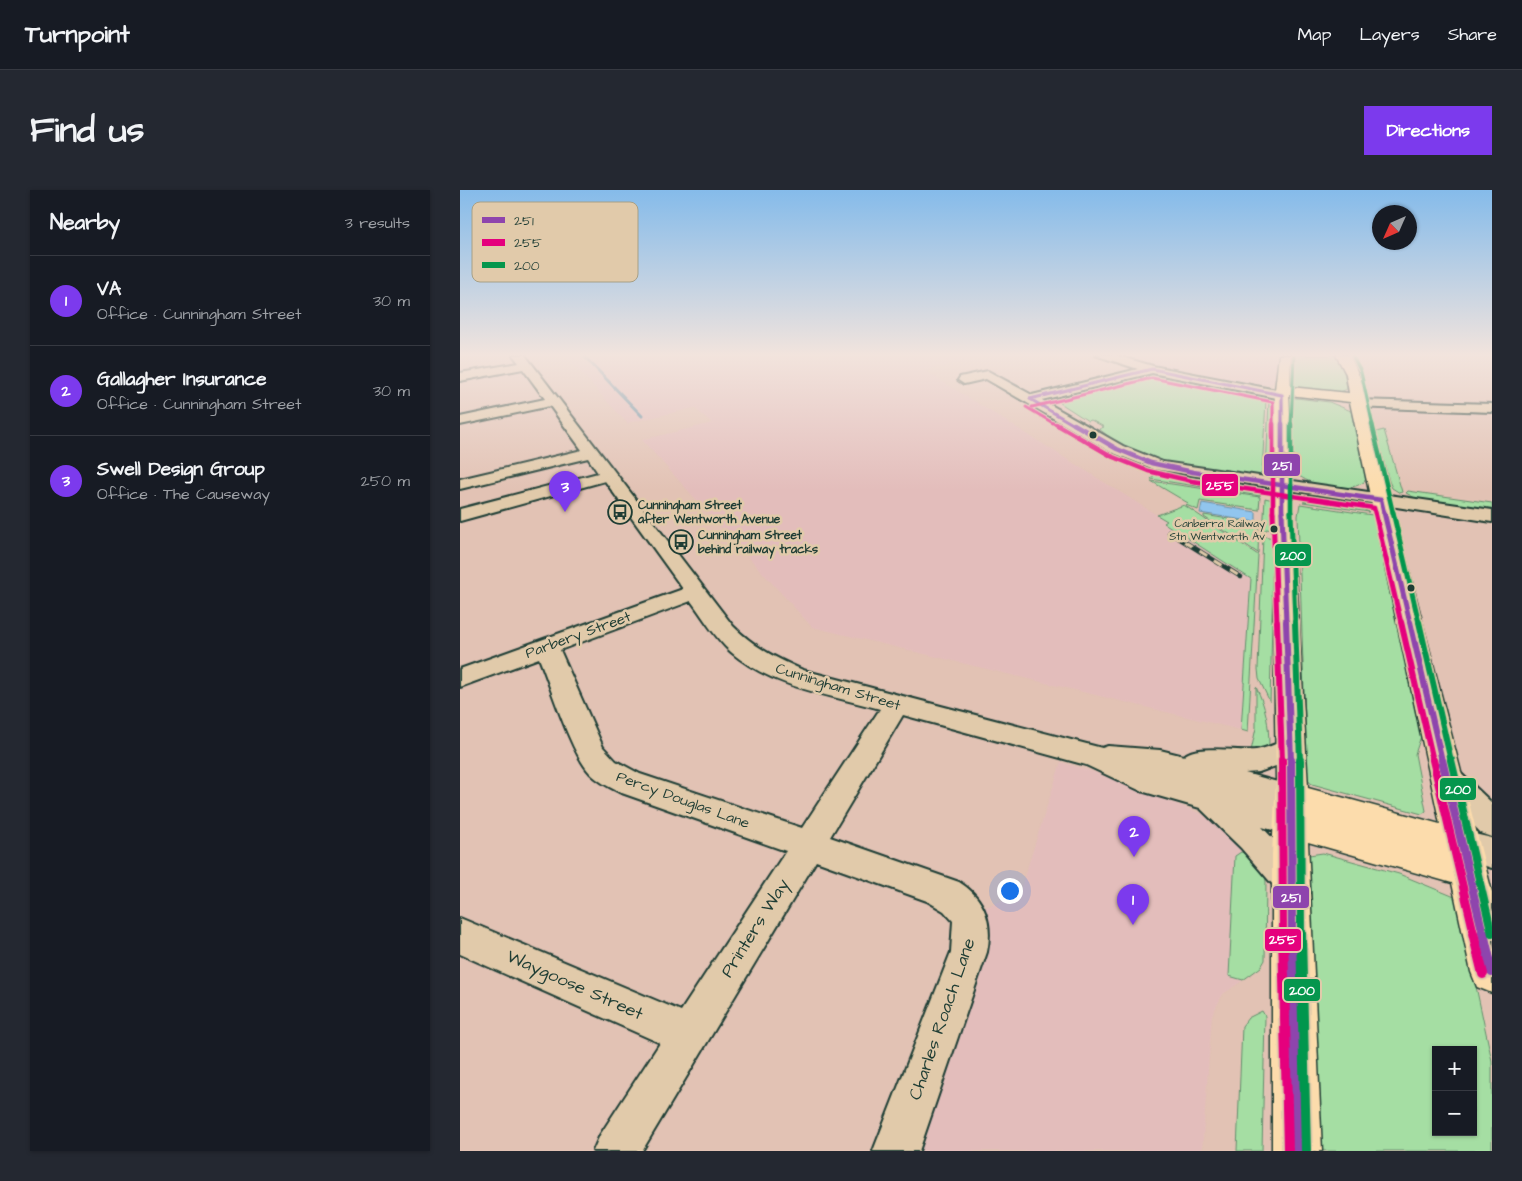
<!DOCTYPE html>
<html lang="en">
<head>
<meta charset="utf-8">
<style>
  :root { --surface:#171b24; --page:#242831; --text:#f1f3f6; --muted:#9ea1a6; --line:#363941; --accent:#7c3aed }
  body { margin:0; font-family:"Architects Daughter",sans-serif; background:var(--page); color:var(--text) }
  .controls { position:absolute; right:15px; bottom:15px; display:grid; overflow:hidden; border-radius:0px; box-shadow:0 1px 4px #0004 }
  .controls button { width:45px; height:45px; display:grid; place-items:center; padding:0; border:0; border-bottom:1px solid var(--line); background:var(--surface); color:var(--text); font:25px sans-serif }
  .compass { position:absolute; left:912px; top:15px; width:45px; height:45px; border-radius:50%; background:var(--surface); box-shadow:0 1px 4px #0004; rotate:225deg }
  .you { position:absolute; left:549px; top:700px; width:18px; height:18px; margin:-12px; border:4px solid #fff; border-radius:50%; background:#1a73e8; box-shadow:0 0 0 8px #1a73e833 }
  .badge { display:grid; place-items:center; width:32px; height:32px; border-radius:50%; background:var(--accent); color:#fff; font-size:16px; font-weight:700 }
  .pin { position:absolute; translate:-50% -41px; filter:drop-shadow(0 1px 2px #0008) }
  .pin::after { content:''; position:absolute; top:26px; width:18px; height:15px; background:inherit; clip-path:polygon(0 0,100% 0,50% 100%) }
  .list { margin:0; padding:0; list-style:none }
  h2 { display:flex; justify-content:space-between; align-items:center; height:65px; margin:0; padding:0 20px; font-size:21px }
  h2 small { font-size:16px; font-weight:400; color:var(--muted) }
  .list li { display:grid; grid-template-columns:32px 1fr auto; gap:15px; align-items:center; box-sizing:border-box; height:90px; padding:0 20px; border-top:1px solid var(--line) }
  .list b { display:block; font-size:19px; white-space:nowrap }
  .list p { margin:0; font-size:16px; white-space:nowrap; color:var(--muted) }
  .list em { font-size:16px; font-style:normal; color:var(--muted) }
  .map { position:relative; flex:none; width:1032px; height:961px; overflow:hidden; border-radius:0px }
  header { display:flex; align-items:center; gap:30px; box-sizing:border-box; height:70px; padding:0 25px; background:var(--surface); border-bottom:1px solid var(--line) }
  header strong { font-size:24px }
  nav { display:flex; gap:28px; margin-inline-start:auto; font-size:18px }
  .intro { display:flex; align-items:center; justify-content:space-between; box-sizing:border-box; height:120px; padding:0 30px }
  h1 { margin:0; font-size:35px }
  .button { padding:12px 22px; border-radius:0px; background:var(--accent); color:#fff; font-size:18px; font-weight:700 }
  main { display:flex; gap:30px; padding:0 30px }
  aside { flex:1; background:var(--surface); border-radius:0px; box-shadow:0 1px 4px #0004 }
  .map>svg:first-child { display:block }
  .built { fill:#e3bdbb }
  .green { fill:#a5dea3; stroke:#628e6c; fill-rule:evenodd }
  .water { fill:#91c5ee; stroke:#638fa4 }
  .lines { fill:none; stroke-linecap:round; stroke-linejoin:round }
  .stream { stroke:#638fa4; stroke-width:3 }
  .minor-casing { stroke:#1f3d34; stroke-width:4 }
  .major-casing { stroke:#1f3d34; stroke-width:3 }
  .minor { fill:#e1caaa; fill-rule:evenodd }
  .major { fill:#fcdcac; fill-rule:evenodd }
  .rail-casing { stroke:#1f3d34; stroke-width:4.5 }
  .rail { stroke:#e1caaa; stroke-width:3; stroke-dasharray:9; stroke-linecap:butt }
  .bus-1-far5-casing { stroke:#e1caaa; stroke-width:5 }
  .bus-1-far4-casing { stroke:#e1caaa; stroke-width:7 }
  .bus-1-far3-casing { stroke:#e1caaa; stroke-width:8 }
  .bus-1-far2-casing { stroke:#e1caaa; stroke-width:10 }
  .bus-1-far1-casing { stroke:#e1caaa; stroke-width:12 }
  .bus-1-casing { stroke:#e1caaa; stroke-width:14 }
  .bus-2-far5-casing { stroke:#e1caaa; stroke-width:5 }
  .bus-2-far4-casing { stroke:#e1caaa; stroke-width:7 }
  .bus-2-far3-casing { stroke:#e1caaa; stroke-width:8 }
  .bus-2-far2-casing { stroke:#e1caaa; stroke-width:10 }
  .bus-2-far1-casing { stroke:#e1caaa; stroke-width:12 }
  .bus-2-casing { stroke:#e1caaa; stroke-width:14 }
  .bus-3-far5-casing { stroke:#e1caaa; stroke-width:5 }
  .bus-3-far4-casing { stroke:#e1caaa; stroke-width:7 }
  .bus-3-far3-casing { stroke:#e1caaa; stroke-width:8 }
  .bus-3-far2-casing { stroke:#e1caaa; stroke-width:10 }
  .bus-3-far1-casing { stroke:#e1caaa; stroke-width:12 }
  .bus-3-casing { stroke:#e1caaa; stroke-width:14 }
  .bus-1-far5 { stroke:#8e44ad; stroke-width:3 }
  .bus-1-far4 { stroke:#8e44ad; stroke-width:4.5 }
  .bus-1-far3 { stroke:#8e44ad; stroke-width:5 }
  .bus-1-far2 { stroke:#8e44ad; stroke-width:6 }
  .bus-1-far1 { stroke:#8e44ad; stroke-width:8 }
  .bus-1 { stroke:#8e44ad; stroke-width:10 }
  .bus-2-far5 { stroke:#e5007d; stroke-width:3 }
  .bus-2-far4 { stroke:#e5007d; stroke-width:4.5 }
  .bus-2-far3 { stroke:#e5007d; stroke-width:5 }
  .bus-2-far2 { stroke:#e5007d; stroke-width:6 }
  .bus-2-far1 { stroke:#e5007d; stroke-width:8 }
  .bus-2 { stroke:#e5007d; stroke-width:10 }
  .bus-3-far5 { stroke:#05964d; stroke-width:3 }
  .bus-3-far4 { stroke:#05964d; stroke-width:4.5 }
  .bus-3-far3 { stroke:#05964d; stroke-width:5 }
  .bus-3-far2 { stroke:#05964d; stroke-width:6 }
  .bus-3-far1 { stroke:#05964d; stroke-width:8 }
  .bus-3 { stroke:#05964d; stroke-width:10 }
  .bus-dot { fill:#1f3d34; stroke:#e1caaa; stroke-width:2 }
  .labels { text-anchor:middle; dominant-baseline:central; stroke-width:5; stroke-linejoin:round; paint-order:stroke }
  .far-bus-label { font-size:11px; fill:#1f3d34; stroke:#e1caaa; text-anchor:end }
  .far-poi-label { font-size:12px; font-weight:bold; fill:#1f3d34; stroke:#e1caaa; text-anchor:start }
  .street-label { font-size:15px; fill:#1f3d34; stroke:#e1caaa }
  .near-street-label { font-size:18px; fill:#1f3d34; stroke:#e1caaa }
  .key { fill:#e1caaa; stroke:#a7a087; stroke-width:1 }
  .key-label { font-size:14px; fill:#1f3d34 }
  .line-badge { stroke:#e1caaa; stroke-width:2 }
  .badge-label { font-size:14px; text-anchor:middle; font-weight:bold; fill:#fff }
</style>
</head>
<body>
<header>
<strong>Turnpoint</strong>
<nav><a>Map</a><a>Layers</a><a>Share</a></nav>
</header>
<div class="intro"><h1>Find us</h1><a class="button">Directions</a></div>
<main>
<aside>
<h2>Nearby<small>3 results</small></h2>
<ul class="list">
<li><span class="badge">1</span><div><b>VA</b><p>Office · Cunningham Street</p></div><em>30 m</em></li>
<li><span class="badge">2</span><div><b>Gallagher Insurance</b><p>Office · Cunningham Street</p></div><em>30 m</em></li>
<li><span class="badge">3</span><div><b>Swell Design Group</b><p>Office · The Causeway</p></div><em>250 m</em></li>
</ul>
</aside>
<div class="map">
<svg width="1032" height="961" viewBox="0 0 1032 961">
  <rect width="100%" height="100%" fill="#e2c2b4"/>
  <filter id="ink" filterUnits="userSpaceOnUse"><feTurbulence type="fractalNoise" baseFrequency=".02" numOctaves="2"/><feDisplacementMap in="SourceGraphic" scale="10" xChannelSelector="R" yChannelSelector="G"/><feConvolveMatrix kernelMatrix="1 2 1 2 8 2 1 2 1" color-interpolation-filters="sRGB"/></filter>
  <g filter="url(#ink)">
    <g class="built">
      <polygon points="105,165 519,165 516,169 464,180 708,332 704,334 791,389 781,540 352,437 182,250 252,233 234,218 167,233"/>
      <polygon points="654,165 818,165 817,190 808,195 789,194 711,179"/>
      <polygon points="601,572 634,582 752,628 770,638 806,688 803,774 795,782 763,804 752,825 742,961 454,961 521,719 559,704"/>
    </g>
    <g class="green">
      <polygon points="827,165 875,165 884,182 887,199 878,203 834,197 828,193"/>
      <polygon points="686,185 702,185 805,205 806,209"/>
      <path d="M684,186l122,24 -4,72 -2,3c-32,2 -108,-12 -136,-28 -10,-5 -16,-12 -25,-18l5,-2 -13,-7 -3,1 -37,-24z"/>
      <path d="M828,207l41,5 22,9 16,66 -3,5c-18,13 -60,3 -73,-13z"/>
      <polygon points="809,210 816,212 814,279 808,283 806,282"/>
      <polygon points="924,240 942,302 940,303 932,298 929,291 916,242"/>
      <polygon points="706,283 784,294 801,300 800,306 691,289 695,284"/>
      <polygon points="691,291 800,307 799,320 740,311 738,320 726,315 728,313"/>
      <polygon points="948,301 1032,313 1032,322 959,310 946,303"/>
      <polygon points="805,308 813,310 814,340 806,339 805,344 803,344"/>
      <polygon points="856,308 888,312 909,322 843,312"/>
      <polygon points="840,314 905,324 913,325 915,329 962,543 955,564 966,621 962,624 852,594 847,590 838,326"/>
      <polygon points="724,315 798,365 788,542 781,540 791,389 704,333 707,331 697,325"/>
      <polygon points="744,325 799,334 798,363 744,327"/>
      <polygon points="803,346 814,348 810,512 799,489 798,479"/>
      <path d="M796,497c10,20 13,38 13,60l-4,4h-14l5,-23z"/>
      <polygon points="781,662 798,668 805,683 806,692 805,770 801,777 783,790 769,786 775,666"/>
      <path d="M863,663l76,21 58,24 35,163v90h-172l-11,-296zM976,860h37v82h-37z"/>
      <polygon points="802,821 805,826 802,961 777,961 782,836 788,828"/>
    </g>
    <polygon class="water" points="742,313 796,322 796,332 740,323"/>
    <g class="lines">
      <polyline class="stream" points="123,165 182,226"/>
      <g class="minor-casing">
        <g id="minor">
          <path d="M53,165h12l208,271c21,21 43,32 70,44l299,78 6,-2 52,4 24,6c11,-12 55,-4 72,-6 17,-2 28,-14 45,-9l4,8 -4,8 -42,15 -14,1 58,16 4,9 -4,9 -9,3 7,2 5,10 -5,10 -11,3 -28,-8 42,44 5,11 -5,11 -12,5 -12,-5 -39,-45 -41,-40 -59,-17 -55,-26 -183,-50 -73,122 129,45c26,16 34,41 28,70l-68,199h-46l78,-199 2,-31 -9,-10 -17,-10 -111,-40 -174,290h-49l7,-16 60,-92 -200,-89v-36l221,93 105,-160 -167,-59c-10,-5 -21,-11 -29,-19 -20,-22 -39,-86 -51,-115l-79,29v-18l223,-80 -78,-108 -145,40v-12l138,-36 -10,-15 -128,31v-10l122,-29 -32,-44 -90,19v-8l85,-18 -22,-30 -63,12v-8l59,-10zM231,411c13,17 24,37 40,51 40,35 99,43 149,57l-78,119 -162,-54 -24,-13 -13,-14 -43,-97z"/>
          <polygon points="635,165 655,165 693,176 822,201 829,205 822,209 692,183 582,210 663,256 703,272 1032,320 1032,332 694,279 651,262 526,189 504,194 498,190 500,187 528,181 572,205 678,179"/>
          <polygon points="898,210 1032,214 1032,222 893,217 891,214 893,211"/>
          <polygon points="986,575 996,579 1032,613 1032,647 1021,643 976,595 971,587 976,579"/>
          <polygon points="1001,641 1032,648 1032,678 990,665 985,655 990,645"/>
        </g>
      </g>
      <g class="major-casing">
        <path id="major" d="M819,165h12l-1,32 59,6 -3,-19 -10,-19h13c8,15 17,33 17,49l126,488v101l-15,-6 -6,-15 -19,-89 -144,-41 14,309h-50v-297l4,-74 -4,-280 3,-110zM829,205l61,7 90,422 -132,-36 -16,-288z"/>
      </g>
      <use href="#minor" class="minor"/>
      <use href="#major" class="major"/>
      <g class="rail-casing">
        <polyline id="rail" points="709,342 781,387"/>
      </g>
      <use href="#rail" class="rail"/>
      <g class="bus-1-far5-casing">
        <g id="bus-1-far5">
          <polyline points="570,209 692,179 822,205 822,236"/>
          <polyline points="570,209 616,236"/>
        </g>
      </g>
      <g class="bus-1-far4-casing">
        <g id="bus-1-far4">
          <polyline points="614,234 657,259 691,273 733,282 921,310 924,323"/>
          <polyline points="822,234 822,323"/>
        </g>
      </g>
      <g class="bus-1-far3-casing">
        <g id="bus-1-far3">
          <polyline points="822,322 826,433"/>
          <polyline points="924,322 950,433"/>
        </g>
      </g>
      <g class="bus-1-far2-casing">
        <g id="bus-1-far2">
          <polyline points="826,432 831,571"/>
          <polyline points="950,432 982,571"/>
        </g>
      </g>
      <g class="bus-1-far1-casing">
        <g id="bus-1-far1">
          <polyline points="831,570 832,744"/>
          <polyline points="982,570 1023,744"/>
        </g>
      </g>
      <g class="bus-1-casing">
        <g id="bus-1">
          <polyline points="832,743 837,961"/>
          <polyline points="1023,743 1032,782"/>
        </g>
      </g>
      <g class="bus-2-far5-casing">
        <g id="bus-2-far5">
          <polyline points="566,217 598,236"/>
          <polyline points="572,217 692,188 813,212 813,236"/>
        </g>
      </g>
      <g class="bus-2-far4-casing">
        <g id="bus-2-far4">
          <polyline points="596,234 653,267 688,281 732,291 914,318 915,323"/>
          <polyline points="813,234 813,323"/>
        </g>
      </g>
      <g class="bus-2-far3-casing">
        <g id="bus-2-far3">
          <polyline points="813,322 817,433"/>
          <polyline points="915,322 941,433"/>
        </g>
      </g>
      <g class="bus-2-far2-casing">
        <g id="bus-2-far2">
          <polyline points="817,432 822,571"/>
          <polyline points="941,432 973,571"/>
        </g>
      </g>
      <g class="bus-2-far1-casing">
        <g id="bus-2-far1">
          <polyline points="822,570 823,744"/>
          <polyline points="973,570 1014,744"/>
        </g>
      </g>
      <g class="bus-2-casing">
        <g id="bus-2">
          <polyline points="823,743 828,961"/>
          <polyline points="1013,743 1023,784"/>
        </g>
      </g>
      <g class="bus-3-far5-casing">
        <g id="bus-3-far5">
          <polyline points="892,165 901,182 913,236"/>
          <polyline points="831,236 834,166"/>
        </g>
      </g>
      <g class="bus-3-far4-casing">
        <g id="bus-3-far4">
          <polyline points="831,234 831,323"/>
          <polyline points="912,234 933,323"/>
        </g>
      </g>
      <g class="bus-3-far3-casing">
        <g id="bus-3-far3">
          <polyline points="831,322 835,433"/>
          <polyline points="933,322 959,433"/>
        </g>
      </g>
      <g class="bus-3-far2-casing">
        <g id="bus-3-far2">
          <polyline points="835,432 840,571"/>
          <polyline points="959,432 991,571"/>
        </g>
      </g>
      <g class="bus-3-far1-casing">
        <g id="bus-3-far1">
          <polyline points="840,570 841,744"/>
          <polyline points="991,570 1032,744"/>
        </g>
      </g>
      <g class="bus-3-casing">
        <polyline id="bus-3" points="841,743 846,961"/>
      </g>
      <use href="#bus-1-far5" class="bus-1-far5"/>
      <use href="#bus-1-far4" class="bus-1-far4"/>
      <use href="#bus-1-far3" class="bus-1-far3"/>
      <use href="#bus-1-far2" class="bus-1-far2"/>
      <use href="#bus-1-far1" class="bus-1-far1"/>
      <use href="#bus-1" class="bus-1"/>
      <use href="#bus-2-far5" class="bus-2-far5"/>
      <use href="#bus-2-far4" class="bus-2-far4"/>
      <use href="#bus-2-far3" class="bus-2-far3"/>
      <use href="#bus-2-far2" class="bus-2-far2"/>
      <use href="#bus-2-far1" class="bus-2-far1"/>
      <use href="#bus-2" class="bus-2"/>
      <use href="#bus-3-far5" class="bus-3-far5"/>
      <use href="#bus-3-far4" class="bus-3-far4"/>
      <use href="#bus-3-far3" class="bus-3-far3"/>
      <use href="#bus-3-far2" class="bus-3-far2"/>
      <use href="#bus-3-far1" class="bus-3-far1"/>
      <use href="#bus-3" class="bus-3"/>
    </g>
  </g>
  <linearGradient id="sky" x2="0" y2="1"><stop stop-color="#85bbea"/><stop offset="0.55" stop-color="#f2e4dd"/><stop offset="1" stop-color="#f2e4dd" stop-opacity="0"/></linearGradient>
  <rect width="1032" height="300" fill="url(#sky)"/>
  <defs>
    <g id="bus-ring" transform="scale(1.25)"><circle r="9.5" fill="#e1caaa" stroke="#1f3d34" stroke-width="1.5"/><path d="M-5-6H5V4H4V6H2V4H-2V6H-4V4H-5ZM-3.5-4V0h7V-4ZM-3.5 1.2v1.5H-2V1.2ZM2 1.2v1.5H3.5V1.2Z" fill="#1f3d34"/></g>
  </defs>
  <g fill-rule="evenodd">
    <use href="#bus-ring" x="160" y="322"/>
    <use href="#bus-ring" x="221" y="352"/>
  </g>
  <g class="bus-dot">
    <circle cx="633" cy="245" r="4.5"/>
    <circle cx="814" cy="339" r="4.5"/>
    <circle cx="951" cy="398" r="4.5"/>
  </g>
  <g class="labels">
    <g class="far-bus-label">
      <text x="805" y="333">Canberra Railway<tspan x="805" dy="13">Stn Wentworth Av</tspan></text>
    </g>
    <g class="far-poi-label">
      <text x="178" y="315">Cunningham Street<tspan x="178" dy="14">after Wentworth Avenue</tspan></text>
      <text x="238" y="345">Cunningham Street<tspan x="238" dy="14">behind railway tracks</tspan></text>
    </g>
    <g class="street-label">
      <text transform="translate(118 445) rotate(-20)">Parbery Street</text>
      <text transform="translate(378 497) rotate(17)">Cunningham Street</text>
      <text transform="translate(223 610) rotate(20)">Percy Douglas Lane</text>
    </g>
    <g class="near-street-label">
      <text transform="translate(295 738) rotate(-58)">Printers Way</text>
      <text transform="translate(115 795) rotate(24)">Waygoose Street</text>
      <text transform="translate(482 829) rotate(-71)">Charles Roach Lane</text>
    </g>
  </g>
  <rect x="12" y="12" width="166" height="80" rx="8" class="key"/>
  <rect x="22" y="27" width="23" height="6" fill="#8e44ad"/>
  <rect x="22" y="49" width="23" height="7" fill="#e5007d"/>
  <rect x="22" y="72" width="23" height="6" fill="#05964d"/>
  <g class="key-label">
    <text x="54" y="35">251</text>
    <text x="54" y="57">255</text>
    <text x="54" y="80">200</text>
  </g>
  <g class="line-badge">
    <rect x="803" y="263" width="38" height="24" rx="5" fill="#8e44ad"/>
    <rect x="741" y="283" width="38" height="24" rx="5" fill="#e5007d"/>
    <rect x="814" y="353" width="38" height="24" rx="5" fill="#05964d"/>
    <rect x="979" y="587" width="38" height="24" rx="5" fill="#05964d"/>
    <rect x="812" y="695" width="38" height="24" rx="5" fill="#8e44ad"/>
    <rect x="804" y="738" width="38" height="24" rx="5" fill="#e5007d"/>
    <rect x="823" y="788" width="38" height="24" rx="5" fill="#05964d"/>
  </g>
  <g class="badge-label">
    <text x="822" y="280">251</text>
    <text x="760" y="300">255</text>
    <text x="833" y="370">200</text>
    <text x="998" y="604">200</text>
    <text x="831" y="712">251</text>
    <text x="823" y="754">255</text>
    <text x="842" y="805">200</text>
  </g>
</svg>
<div class="controls">
<button>+</button>
<button>−</button>
</div>
<svg class="compass" viewBox="-18 -18 36 36"><path d="M0-13l5 13h-10z" fill="#e53935"/><path d="M0 13l5-13h-10z" fill="#9ea1a6"/></svg>
<div class="you"></div>
<div class="pin badge" style="left:673px;top:735px">1</div>
<div class="pin badge" style="left:674px;top:667px">2</div>
<div class="pin badge" style="left:105px;top:322px">3</div>
</div>
</main>
</body>
</html>
